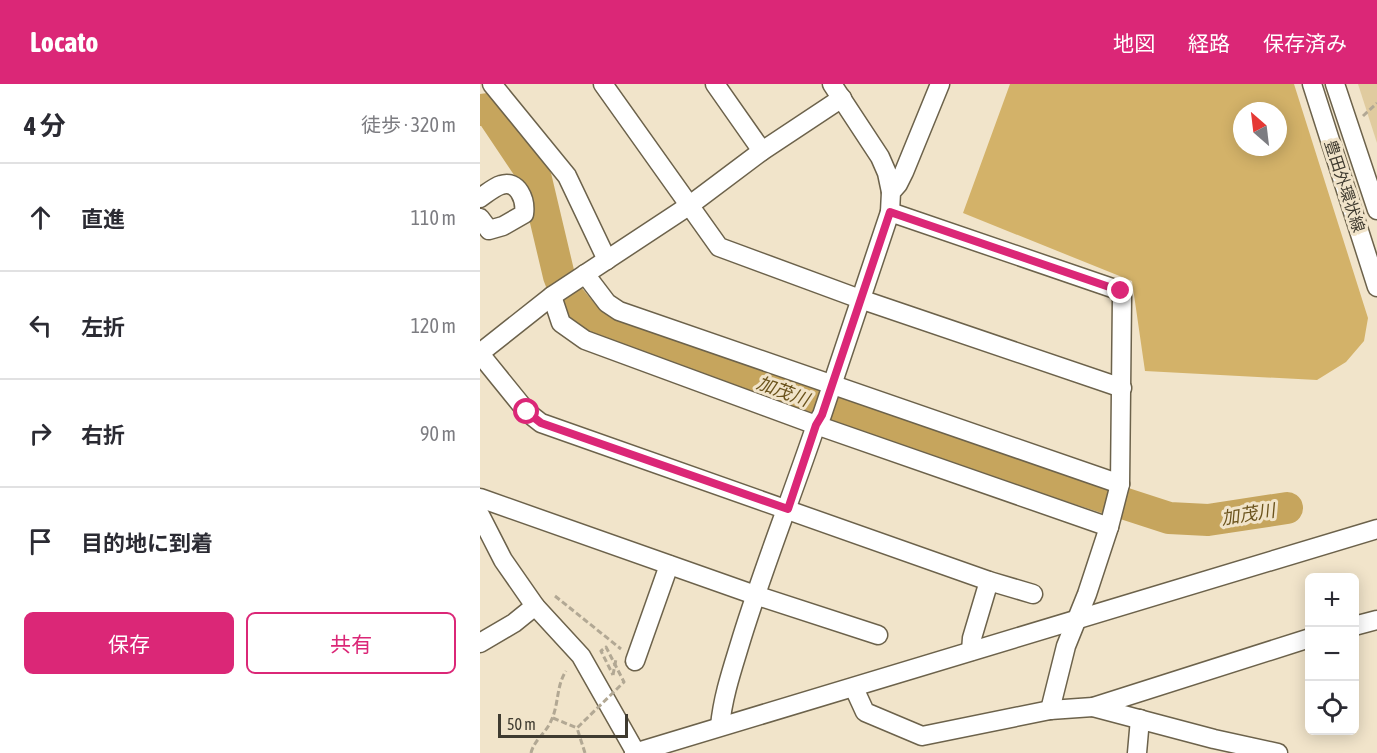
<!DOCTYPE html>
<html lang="ja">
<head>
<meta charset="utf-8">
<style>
  :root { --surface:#fff; --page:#f2f2f3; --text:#2b2b33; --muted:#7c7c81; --line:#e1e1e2; --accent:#db2777 }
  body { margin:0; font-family:"Asap Condensed","Noto Sans JP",sans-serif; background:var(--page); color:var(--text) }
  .controls { position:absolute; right:18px; bottom:18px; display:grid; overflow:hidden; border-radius:9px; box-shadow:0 3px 15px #0003 }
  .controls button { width:54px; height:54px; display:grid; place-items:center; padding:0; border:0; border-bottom:2px solid var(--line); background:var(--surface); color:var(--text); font:30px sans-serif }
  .compass { position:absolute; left:753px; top:18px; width:54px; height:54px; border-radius:50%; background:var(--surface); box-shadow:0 3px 15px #0003; rotate:332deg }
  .scale { position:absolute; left:18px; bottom:15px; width:130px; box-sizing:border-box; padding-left:6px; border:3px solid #3f3b30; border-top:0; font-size:16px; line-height:21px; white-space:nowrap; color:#3f3b30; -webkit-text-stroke:4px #f1e4ca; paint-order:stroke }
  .stop { position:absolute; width:18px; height:18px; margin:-14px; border:4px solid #db2777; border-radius:50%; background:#fff }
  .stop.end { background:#db2777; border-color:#fff; box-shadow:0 2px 6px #0008 }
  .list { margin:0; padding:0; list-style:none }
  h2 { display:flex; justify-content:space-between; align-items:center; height:78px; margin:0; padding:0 24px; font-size:26px }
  h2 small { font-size:20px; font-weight:400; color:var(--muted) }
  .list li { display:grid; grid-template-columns:39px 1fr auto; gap:18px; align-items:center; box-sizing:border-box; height:108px; padding:0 24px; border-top:2px solid var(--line) }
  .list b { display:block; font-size:22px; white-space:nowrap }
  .list em { font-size:20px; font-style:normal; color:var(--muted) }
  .actions { display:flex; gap:12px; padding:18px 24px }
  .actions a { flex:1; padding:14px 0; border:2px solid var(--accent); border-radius:9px; text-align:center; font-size:21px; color:var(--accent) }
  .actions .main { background:var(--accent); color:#fff }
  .icon { flex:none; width:33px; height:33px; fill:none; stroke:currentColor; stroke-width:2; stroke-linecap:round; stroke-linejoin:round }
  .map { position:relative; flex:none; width:897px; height:669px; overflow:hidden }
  header { display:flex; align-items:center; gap:36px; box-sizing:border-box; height:84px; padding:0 30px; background:var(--accent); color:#fff }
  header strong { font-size:28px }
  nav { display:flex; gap:33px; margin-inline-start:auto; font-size:21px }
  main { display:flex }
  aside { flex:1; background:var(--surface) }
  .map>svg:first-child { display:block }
  .green { fill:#e0cb9f }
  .forest { fill:#d3b269; fill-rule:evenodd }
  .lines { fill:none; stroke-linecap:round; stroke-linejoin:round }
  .river { stroke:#c6a55d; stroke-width:32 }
  .minor-casing { stroke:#6c624b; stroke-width:21 }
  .path { stroke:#b2a894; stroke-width:3; stroke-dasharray:6 3; stroke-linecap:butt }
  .minor { stroke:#fff; stroke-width:18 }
  .path-bridge { stroke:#b2a894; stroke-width:3; stroke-dasharray:6 3; stroke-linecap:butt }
  .route { stroke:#db2777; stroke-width:8 }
  .labels { text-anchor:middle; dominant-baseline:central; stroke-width:6; stroke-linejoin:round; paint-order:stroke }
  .street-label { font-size:16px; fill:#3f3b30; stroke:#f1e4ca }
  .water-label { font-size:18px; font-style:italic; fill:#6b531c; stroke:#f1e4ca }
</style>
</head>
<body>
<header>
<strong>Locato</strong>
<nav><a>地図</a><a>経路</a><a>保存済み</a></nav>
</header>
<main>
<aside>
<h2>4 分<small>徒歩 · 320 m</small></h2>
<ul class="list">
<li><svg class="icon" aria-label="ahead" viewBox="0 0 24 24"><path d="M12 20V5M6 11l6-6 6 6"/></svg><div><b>直進</b></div><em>110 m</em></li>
<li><svg class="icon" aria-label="left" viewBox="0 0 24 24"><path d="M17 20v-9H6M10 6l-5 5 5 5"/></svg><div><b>左折</b></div><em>120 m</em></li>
<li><svg class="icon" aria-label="right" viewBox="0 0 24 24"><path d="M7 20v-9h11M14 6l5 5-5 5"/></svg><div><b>右折</b></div><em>90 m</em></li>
<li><svg class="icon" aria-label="arrive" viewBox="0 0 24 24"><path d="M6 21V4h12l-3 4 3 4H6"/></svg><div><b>目的地に到着</b></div></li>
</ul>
<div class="actions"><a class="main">保存</a><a>共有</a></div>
</aside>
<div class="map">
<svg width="897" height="669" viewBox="0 0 897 669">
  <rect width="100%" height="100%" fill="#f1e4ca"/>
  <polygon class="green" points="878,0 897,0 897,59"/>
  <path class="forest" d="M530,0h284l74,234 -4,23 -18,21 -29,18 -172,-9 -13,-90 -169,-68zM762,27h36v36h-36z"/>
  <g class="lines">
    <polyline class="river" points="0,26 9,25 56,95 79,192 86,210 106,234 356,326 689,434 728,436 807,424"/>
    <g class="minor-casing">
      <g id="minor">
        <polyline points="12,0 87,92 127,176"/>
        <polyline points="123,0 239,163 380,215 642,304"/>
        <polyline points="235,0 282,67"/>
        <polyline points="352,0 400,73 407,89 411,108"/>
        <polyline points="832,0 897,203"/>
        <polyline points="855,0 897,126"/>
        <path d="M0,114c6,-4 14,-11 21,-13 17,-6 25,15 23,29l-21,12 -14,4 -9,-12"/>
        <polyline points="410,128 641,207 642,213 640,400 629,443 607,510 586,562 570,626"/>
        <polyline points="105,190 127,219 139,227 640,400"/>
        <polyline points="72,212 81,239 105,256 336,341 629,443"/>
        <polyline points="0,269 72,212 210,121 282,67 362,14"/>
        <polyline points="0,270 47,328 61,339 509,497 553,510"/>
        <polyline points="0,414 275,511 398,551"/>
        <polyline points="0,431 23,476 55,522"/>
        <polyline points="874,542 897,536"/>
        <polyline points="0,559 34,539 55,522 101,572 156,669"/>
        <polyline points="491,567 492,554 509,497"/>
        <polyline points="155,577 189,481"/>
        <polyline points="374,604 385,628 442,652 570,626 613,623 830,554"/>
        <polyline points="613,623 734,655 798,669"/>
        <path d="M240,642c3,-31 13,-59 22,-89 22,-71 50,-141 74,-212l6,-10 68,-203 1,-20 7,-8 6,-12 36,-88"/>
        <polyline points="154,669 897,445"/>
        <polyline points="657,669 660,635"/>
      </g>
    </g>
    <g class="path">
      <polyline points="883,32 897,19"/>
      <polyline points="75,512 141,565"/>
      <polyline points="133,591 136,575"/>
      <polyline points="73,634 97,644"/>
      <path d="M51,669c3,-13 15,-20 20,-32 8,-16 5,-35 15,-50"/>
    </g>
    <use href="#minor" class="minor"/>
    <polyline class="path-bridge" points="105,669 97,644 144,598 126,563 121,567 133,591"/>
  </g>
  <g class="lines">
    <polyline class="route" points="47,328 61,339 308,425 336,341 342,331 410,128 641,207"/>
  </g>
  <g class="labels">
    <g class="street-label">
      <text transform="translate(865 102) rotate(72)">豊田外環状線</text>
    </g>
    <g class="water-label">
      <text transform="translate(303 307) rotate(20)">加茂川</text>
      <text transform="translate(768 430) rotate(-9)">加茂川</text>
    </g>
  </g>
</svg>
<div class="controls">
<button>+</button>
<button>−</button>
<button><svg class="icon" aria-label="locate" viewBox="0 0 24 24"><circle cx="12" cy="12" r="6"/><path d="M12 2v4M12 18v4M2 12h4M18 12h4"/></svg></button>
</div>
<svg class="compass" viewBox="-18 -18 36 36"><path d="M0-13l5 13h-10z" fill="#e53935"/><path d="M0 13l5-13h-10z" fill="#7c7c81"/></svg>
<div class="scale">50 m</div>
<div class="stop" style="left:47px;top:328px"></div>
<div class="stop end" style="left:641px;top:207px"></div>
</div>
</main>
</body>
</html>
